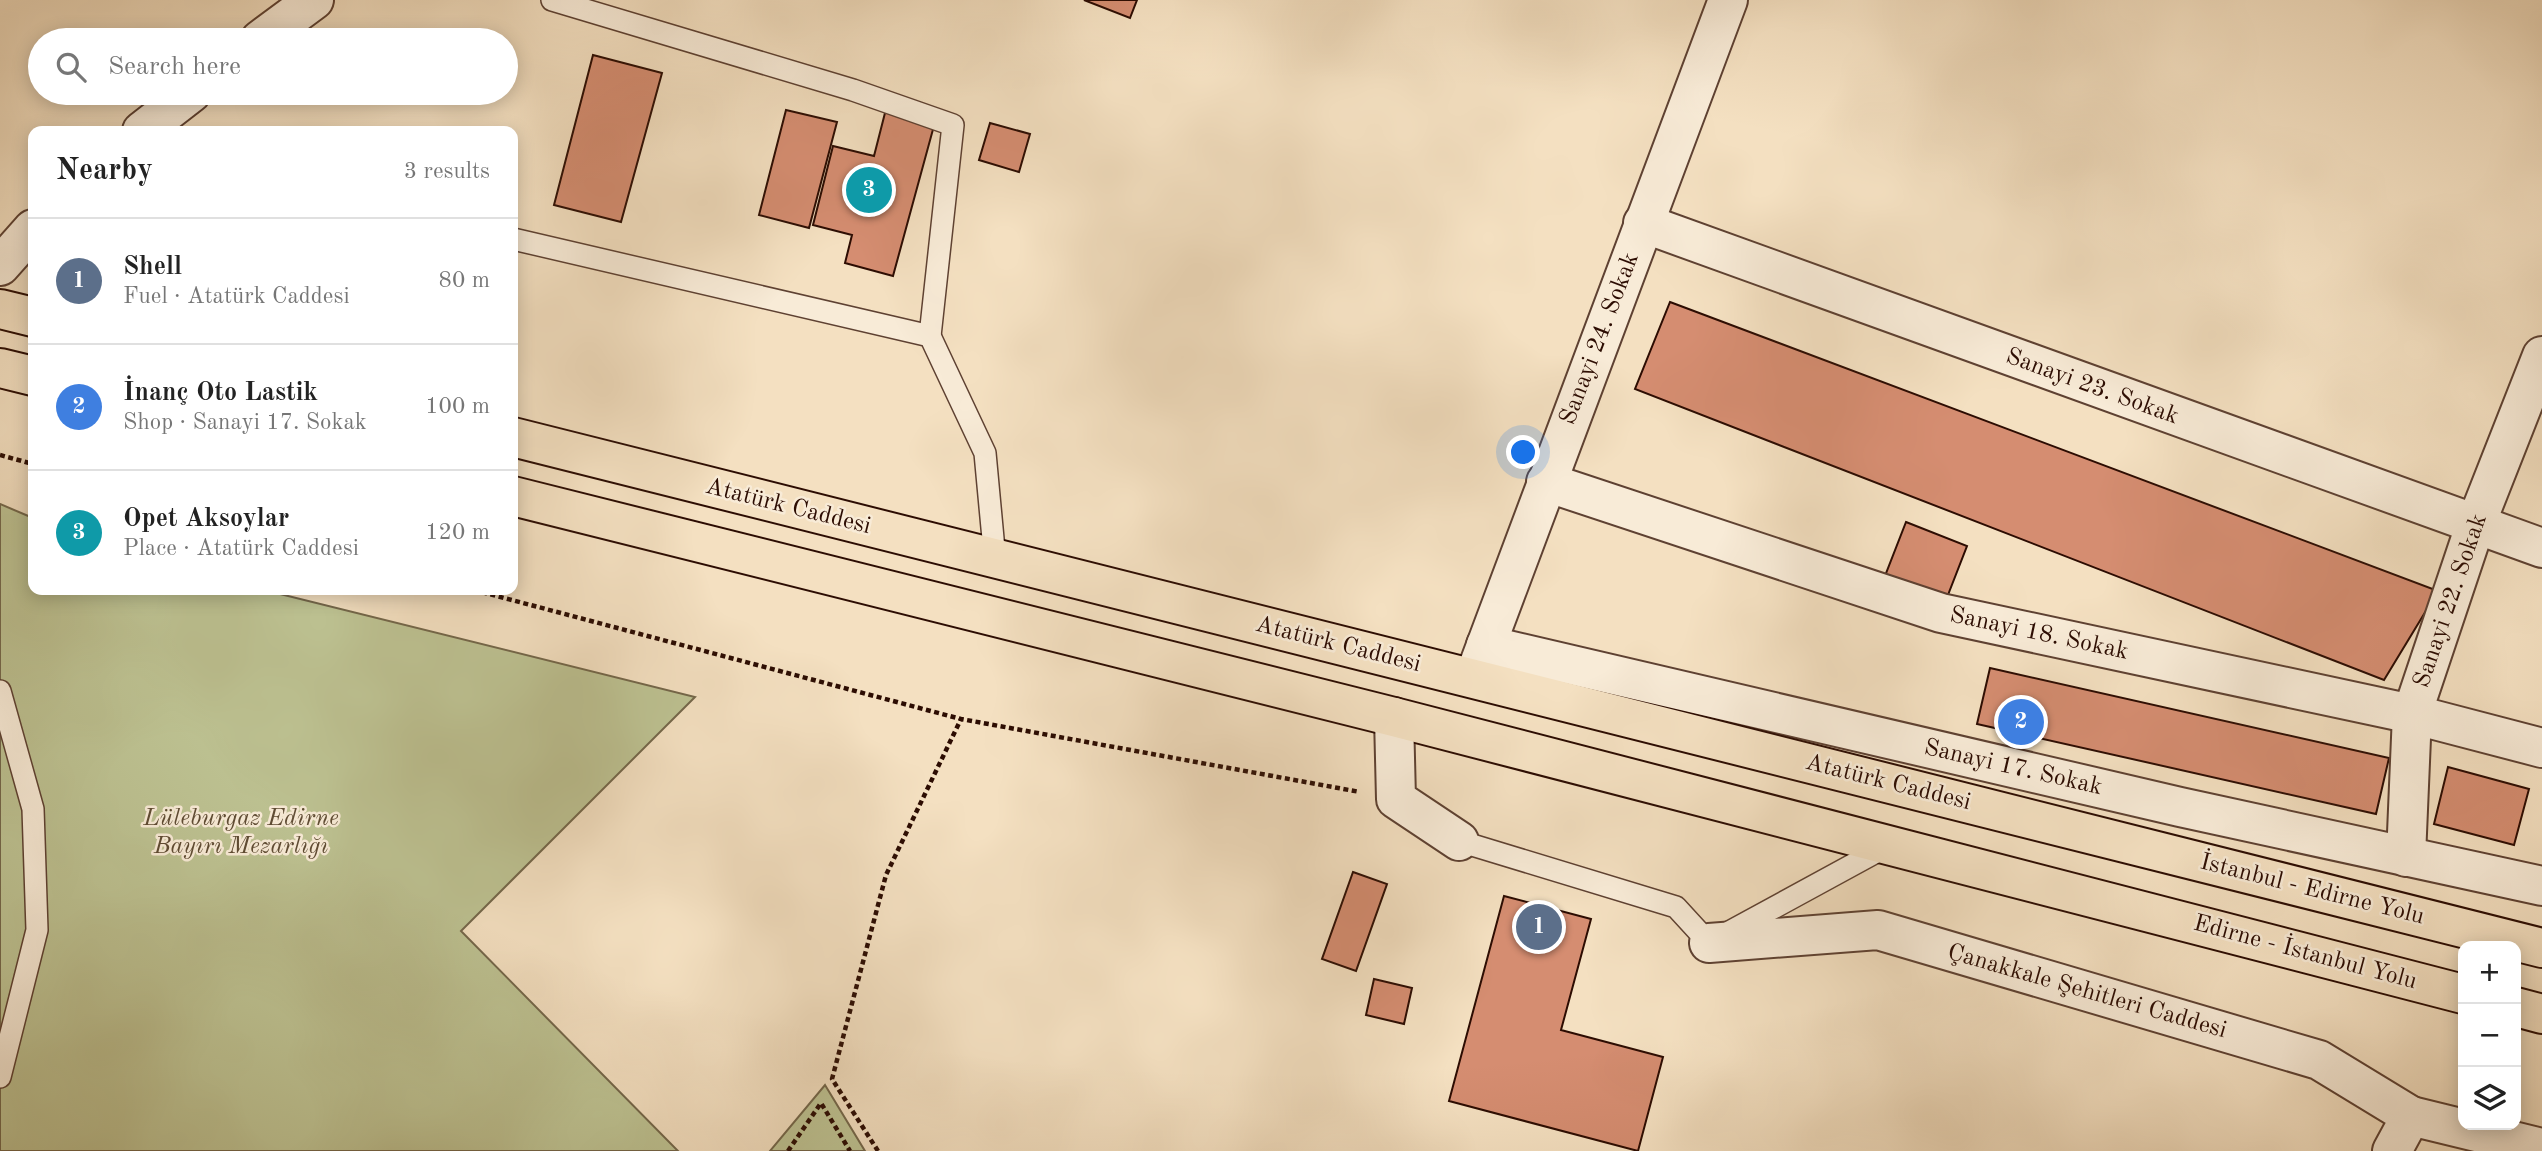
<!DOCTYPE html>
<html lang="en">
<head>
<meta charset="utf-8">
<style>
  :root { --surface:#fff; --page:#f2f2f2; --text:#222; --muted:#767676; --line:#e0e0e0; --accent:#8f2418 }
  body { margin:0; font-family:"Old Standard TT",serif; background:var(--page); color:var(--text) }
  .controls { position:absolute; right:21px; bottom:21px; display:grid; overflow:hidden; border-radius:14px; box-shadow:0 4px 18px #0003 }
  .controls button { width:63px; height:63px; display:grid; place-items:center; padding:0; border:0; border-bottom:2px solid var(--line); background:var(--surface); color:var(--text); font:35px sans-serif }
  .you { position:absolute; left:1524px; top:453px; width:24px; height:24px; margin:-18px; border:5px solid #fff; border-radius:50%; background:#1a73e8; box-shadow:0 0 0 10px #1a73e833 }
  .badge { display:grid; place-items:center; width:46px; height:46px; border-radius:50%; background:var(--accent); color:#fff; font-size:23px; font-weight:700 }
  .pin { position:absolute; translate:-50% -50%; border:4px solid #fff; box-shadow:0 2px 7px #0006 }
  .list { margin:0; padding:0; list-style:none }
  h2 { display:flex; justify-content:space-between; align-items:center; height:91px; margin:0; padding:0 28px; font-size:30px }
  h2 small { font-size:23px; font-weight:400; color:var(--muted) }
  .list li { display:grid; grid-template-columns:46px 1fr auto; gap:21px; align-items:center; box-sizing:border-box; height:126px; padding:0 28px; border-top:2px solid var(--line) }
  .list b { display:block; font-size:26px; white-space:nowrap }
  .list p { margin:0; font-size:23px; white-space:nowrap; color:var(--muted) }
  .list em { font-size:23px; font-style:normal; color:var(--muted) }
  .icon { flex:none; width:38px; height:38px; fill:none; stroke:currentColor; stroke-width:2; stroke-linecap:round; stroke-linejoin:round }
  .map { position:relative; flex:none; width:2542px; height:1151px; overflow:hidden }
  .search { position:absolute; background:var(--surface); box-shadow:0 4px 18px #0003; left:28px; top:28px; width:490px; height:77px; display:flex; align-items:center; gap:18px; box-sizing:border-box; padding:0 24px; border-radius:38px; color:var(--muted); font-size:26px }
  .panel { position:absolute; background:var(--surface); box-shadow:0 4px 18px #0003; left:28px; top:126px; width:490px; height:469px; border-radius:14px }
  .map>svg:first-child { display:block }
  .green { fill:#bdc292; stroke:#74674a; stroke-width:2 }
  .building { fill:#d58d71; stroke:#2c0c02; stroke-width:2 }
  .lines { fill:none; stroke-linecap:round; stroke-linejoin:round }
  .service-casing { stroke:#5e4132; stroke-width:24 }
  .minor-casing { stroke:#5e4132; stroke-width:42 }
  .trunk-casing { stroke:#2c0c02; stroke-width:42 }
  .path { stroke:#2c0c02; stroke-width:4.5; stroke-dasharray:5 3.5; stroke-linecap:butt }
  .service { stroke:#f8ebd7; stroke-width:21 }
  .minor { stroke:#f8ebd7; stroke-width:38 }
  .trunk { stroke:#f4e0c1; stroke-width:38 }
  .labels { text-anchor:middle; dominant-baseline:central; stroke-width:5; stroke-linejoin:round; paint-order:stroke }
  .street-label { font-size:24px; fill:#2c0c02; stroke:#f8ebd7 }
  .park-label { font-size:24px; font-style:italic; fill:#5f4c34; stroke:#f8ebd7 }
</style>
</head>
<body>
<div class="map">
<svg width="2542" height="1151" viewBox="0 0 2542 1151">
  <rect width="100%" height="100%" fill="#f4e0c1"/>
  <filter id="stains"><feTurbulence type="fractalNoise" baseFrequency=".00286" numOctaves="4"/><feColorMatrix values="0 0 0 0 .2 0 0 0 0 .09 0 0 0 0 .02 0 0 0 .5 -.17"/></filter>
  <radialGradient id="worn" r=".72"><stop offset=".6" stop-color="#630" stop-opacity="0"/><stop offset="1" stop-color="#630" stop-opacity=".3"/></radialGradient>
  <g class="green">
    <polygon points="0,504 33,518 33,590 264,590 695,697 461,931 678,1151 0,1151"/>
    <polygon points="825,1085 865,1151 770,1151"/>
  </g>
  <g class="building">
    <polygon points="1084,0 1137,0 1130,18"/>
    <polygon points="593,55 662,73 621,222 554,205"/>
    <polygon points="886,109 935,122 893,276 845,263 852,235 813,225 833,146 874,156"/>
    <polygon points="786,110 837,122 809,228 759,215"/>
    <polygon points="990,123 1030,134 1019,172 979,160"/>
    <polygon points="1670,302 2438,591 2384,680 1635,389"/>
    <polygon points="1906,522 1967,546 1946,600 1885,576"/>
    <polygon points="1990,668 2389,758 2376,814 1977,724"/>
    <polygon points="2448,767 2529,789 2514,845 2434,824"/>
    <polygon points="1353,872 1387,884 1356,971 1322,959"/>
    <polygon points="1504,896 1591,919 1561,1030 1663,1057 1638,1151 1449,1101"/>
    <polygon points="1374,979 1412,988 1404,1024 1366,1015"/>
  </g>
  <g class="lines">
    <g class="service-casing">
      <g id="service">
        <polyline points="552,0 853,90 953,125 930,336"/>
        <polyline points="513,239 930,336 985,453 995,560"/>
        <polyline points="0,691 33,809 37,930 0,1077"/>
        <polyline points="1459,841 1676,907 1709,943 1889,845"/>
      </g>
    </g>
    <g class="minor-casing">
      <g id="minor">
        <polyline points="260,40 314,0"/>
        <polyline points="142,131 191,93"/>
        <polyline points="1643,223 2542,548"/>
        <polyline points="0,266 33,229"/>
        <polyline points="1546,482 1941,613 2412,714 2542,748"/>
        <polyline points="1486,645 2180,807 2542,886"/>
        <polyline points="1478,667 1728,0"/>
        <polyline points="1394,717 1396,799 1459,841"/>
        <polyline points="2406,857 2412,714 2475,526 2542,356"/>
        <polyline points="1709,943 1878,930 2319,1060 2411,1116 2392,1151"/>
        <polyline points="2411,1116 2542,1148"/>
      </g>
    </g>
    <g class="trunk-casing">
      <g id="trunk">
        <polyline points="0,309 33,317"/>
        <polyline points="0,368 33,376"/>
        <polyline points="513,437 2542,948"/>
        <polyline points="513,496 1394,717 2463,994"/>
        <polyline points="2516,1007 2542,1014"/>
      </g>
    </g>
    <g class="path">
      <polyline points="0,455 33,464"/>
      <polyline points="474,590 961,719 1360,792"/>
      <polyline points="788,1151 821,1103 850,1151"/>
      <polyline points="878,1151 832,1079 886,875 961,719"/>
    </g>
    <use href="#service" class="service"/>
    <use href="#minor" class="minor"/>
    <use href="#trunk" class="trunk"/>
  </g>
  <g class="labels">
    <g class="street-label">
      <text transform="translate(1600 339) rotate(-69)">Sanayi 24. Sokak</text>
      <text transform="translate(2092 387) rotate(20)">Sanayi 23. Sokak</text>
      <text transform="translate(788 507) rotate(14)">Atatürk Caddesi</text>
      <text transform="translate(2451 601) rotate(-71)">Sanayi 22. Sokak</text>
      <text transform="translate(2039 634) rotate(12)">Sanayi 18. Sokak</text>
      <text transform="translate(1338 645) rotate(14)">Atatürk Caddesi</text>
      <text transform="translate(2013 768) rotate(13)">Sanayi 17. Sokak</text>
      <text transform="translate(1888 783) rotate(14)">Atatürk Caddesi</text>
      <text transform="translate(2312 890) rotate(14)">İstanbul - Edirne Yolu</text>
      <text transform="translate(2305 953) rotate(15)">Edirne - İstanbul Yolu</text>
      <text transform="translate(2087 992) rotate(16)">Çanakkale Şehitleri Caddesi</text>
    </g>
    <g class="park-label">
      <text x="241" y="819">Lüleburgaz Edirne<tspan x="241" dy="28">Bayırı Mezarlığı</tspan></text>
    </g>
  </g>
  <rect width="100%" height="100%" filter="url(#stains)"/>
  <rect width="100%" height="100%" fill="url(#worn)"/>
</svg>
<div class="controls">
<button>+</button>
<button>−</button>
<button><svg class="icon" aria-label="layers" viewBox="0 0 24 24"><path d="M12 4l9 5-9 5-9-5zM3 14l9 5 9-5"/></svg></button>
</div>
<div class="you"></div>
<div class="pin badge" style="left:1539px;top:927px;background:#5c6f8a">1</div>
<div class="pin badge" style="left:2021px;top:722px;background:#3f7fe0">2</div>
<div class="pin badge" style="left:869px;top:190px;background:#0f9aa8">3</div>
<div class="search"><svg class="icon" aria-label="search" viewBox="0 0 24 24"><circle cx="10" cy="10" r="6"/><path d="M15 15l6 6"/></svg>Search here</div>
<section class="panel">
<h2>Nearby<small>3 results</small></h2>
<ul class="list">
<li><span class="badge" style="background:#5c6f8a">1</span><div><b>Shell</b><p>Fuel · Atatürk Caddesi</p></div><em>80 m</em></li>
<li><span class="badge" style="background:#3f7fe0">2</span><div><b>İnanç Oto Lastik</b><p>Shop · Sanayi 17. Sokak</p></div><em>100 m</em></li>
<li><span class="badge" style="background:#0f9aa8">3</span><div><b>Opet Aksoylar</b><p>Place · Atatürk Caddesi</p></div><em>120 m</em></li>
</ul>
</section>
</div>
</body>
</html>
